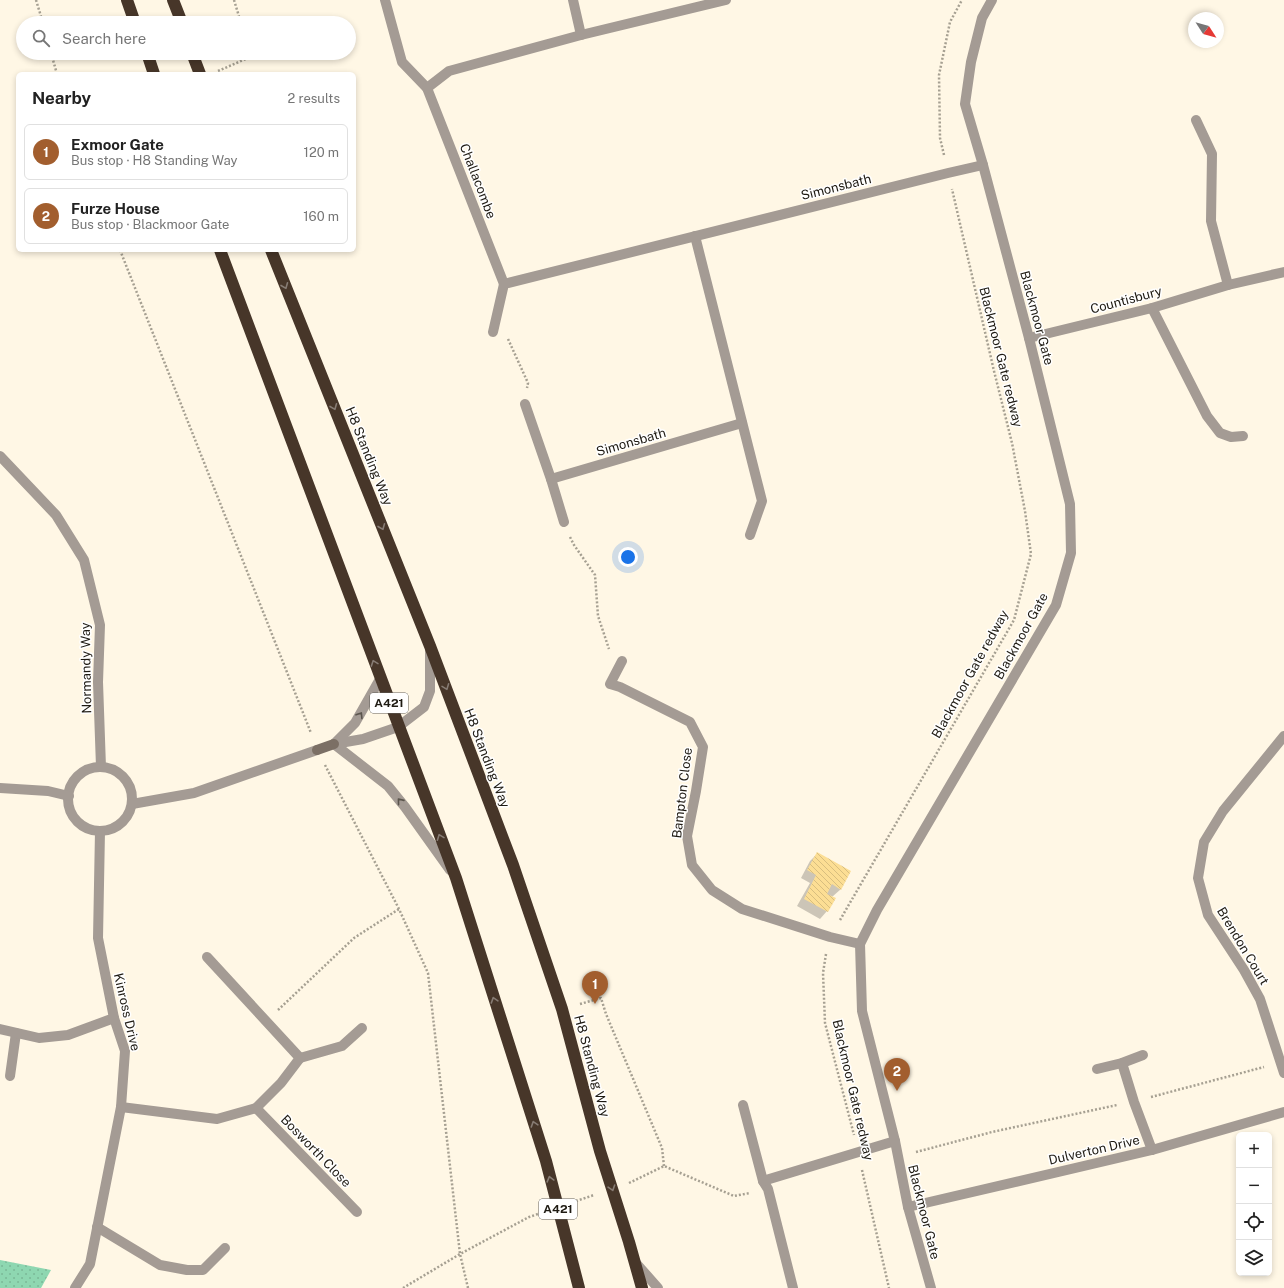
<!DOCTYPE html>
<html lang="en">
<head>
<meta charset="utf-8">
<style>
  :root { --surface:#fff; --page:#f6f6f6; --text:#222; --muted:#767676; --line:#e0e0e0; --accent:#a25e2e }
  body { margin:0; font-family:"Public Sans",sans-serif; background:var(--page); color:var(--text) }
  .controls { position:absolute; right:12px; bottom:12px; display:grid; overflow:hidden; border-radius:6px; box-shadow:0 2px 6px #0003 }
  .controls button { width:36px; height:36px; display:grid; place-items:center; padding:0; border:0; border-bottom:1px solid var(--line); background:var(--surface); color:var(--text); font:20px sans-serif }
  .compass { position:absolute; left:1188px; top:12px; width:36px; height:36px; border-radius:50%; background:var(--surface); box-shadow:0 2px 6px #0003; rotate:126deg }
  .you { position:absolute; left:628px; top:557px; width:14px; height:14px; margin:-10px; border:3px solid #fff; border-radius:50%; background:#1a73e8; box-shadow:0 0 0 6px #1a73e833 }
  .badge { display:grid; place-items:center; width:26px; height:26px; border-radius:50%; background:var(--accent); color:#fff; font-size:13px; font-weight:700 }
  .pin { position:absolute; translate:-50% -33px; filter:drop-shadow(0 1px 2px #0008) }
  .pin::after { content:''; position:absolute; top:21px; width:14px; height:12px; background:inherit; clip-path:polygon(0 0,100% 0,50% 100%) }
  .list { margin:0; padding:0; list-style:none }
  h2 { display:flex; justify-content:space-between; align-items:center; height:52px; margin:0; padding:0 16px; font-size:17px }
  h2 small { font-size:13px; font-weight:400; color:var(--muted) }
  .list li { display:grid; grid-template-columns:26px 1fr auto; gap:12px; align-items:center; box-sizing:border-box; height:56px; margin:0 8px 8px; padding:0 8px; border:1px solid var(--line); border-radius:6px }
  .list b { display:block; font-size:15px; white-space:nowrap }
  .list p { margin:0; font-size:13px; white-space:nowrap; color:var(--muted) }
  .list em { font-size:13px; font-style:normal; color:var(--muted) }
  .icon { flex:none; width:22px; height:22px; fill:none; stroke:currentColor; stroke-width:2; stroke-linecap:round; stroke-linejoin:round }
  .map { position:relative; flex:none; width:1284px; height:1288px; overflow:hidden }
  .search { position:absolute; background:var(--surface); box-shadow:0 2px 6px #0003; left:16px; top:16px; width:340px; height:44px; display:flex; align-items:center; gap:10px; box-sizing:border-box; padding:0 14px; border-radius:22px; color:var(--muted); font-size:15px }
  .panel { position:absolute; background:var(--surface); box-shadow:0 2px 6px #0003; left:16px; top:72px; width:340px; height:180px; border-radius:6px }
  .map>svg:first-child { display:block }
  .park { fill:url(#park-dots) }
  .shadow { fill:#0003 }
  .building { fill:url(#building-back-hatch) }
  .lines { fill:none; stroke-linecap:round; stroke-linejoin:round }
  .path { stroke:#a6a092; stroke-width:2.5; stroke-dasharray:2 2; stroke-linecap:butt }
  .lane { stroke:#a49b94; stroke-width:10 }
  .street { stroke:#a49b94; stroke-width:10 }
  .secondary { stroke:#7b6f65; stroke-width:10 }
  .highway { stroke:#473629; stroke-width:12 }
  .oneway { stroke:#877c74 }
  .oneway2 { stroke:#5b554d }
  .labels { text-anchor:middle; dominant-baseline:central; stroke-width:3; stroke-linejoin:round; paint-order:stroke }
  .shield { fill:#fff; stroke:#625f5a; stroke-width:1 }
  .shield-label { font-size:12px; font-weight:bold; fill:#1f1b13 }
  .street-label { font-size:13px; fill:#1f1b13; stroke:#fff }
</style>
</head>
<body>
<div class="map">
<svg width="1284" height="1288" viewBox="0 0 1284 1288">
  <defs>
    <pattern id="park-dots" width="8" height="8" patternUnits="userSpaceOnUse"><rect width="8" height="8" fill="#8ed7b1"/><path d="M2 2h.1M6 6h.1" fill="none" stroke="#7ab897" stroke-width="1.8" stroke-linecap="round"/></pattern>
    <pattern id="building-back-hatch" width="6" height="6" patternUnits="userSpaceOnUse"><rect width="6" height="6" fill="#fcde94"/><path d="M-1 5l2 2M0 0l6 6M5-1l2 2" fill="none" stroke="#d8be7f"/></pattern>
  </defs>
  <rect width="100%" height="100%" fill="#fff7e5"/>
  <polygon class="park" points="0,1260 51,1270 41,1288 0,1288"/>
  <polygon class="shadow" points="817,854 841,889 832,897 827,911 820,919 797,906 810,883 801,878 810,861"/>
  <polygon class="building" points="817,852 851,871 841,890 832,884 827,894 836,898 828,912 804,899 816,875 807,870"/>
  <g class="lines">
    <g class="path">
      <polyline points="36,0 43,23"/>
      <polyline points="234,0 241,23"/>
      <polyline points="51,53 57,74"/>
      <polyline points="218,71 248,58 249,53"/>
      <polyline points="944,155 940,138 939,75 950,22 962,0"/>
      <polyline points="120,250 311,733"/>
      <polyline points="508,339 528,383 527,388"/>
      <polyline points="570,537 574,545 595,575 598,616 609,649"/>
      <polyline points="325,765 399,909 428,973 460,1254 468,1288"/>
      <polyline points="840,920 1014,620 1031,554 1025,511 1012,443 994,371 952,189"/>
      <polyline points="826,954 823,973 825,1023 854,1135"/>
      <polyline points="580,1004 601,998 606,1014 662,1148 664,1166"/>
      <polyline points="278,1010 354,938 399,909"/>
      <polyline points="1151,1097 1264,1067"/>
      <polyline points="916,1152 992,1132 1117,1105"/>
      <polyline points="862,1170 889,1288"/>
      <polyline points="629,1183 664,1166 734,1196 750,1193"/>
      <polyline points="576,1201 594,1195"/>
      <polyline points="403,1288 460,1254 529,1217 541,1213"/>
    </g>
    <g class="lane">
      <polyline points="1152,308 1207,416 1220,433 1231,437 1243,436"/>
      <polyline points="300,1058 342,1046 362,1028"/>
      <polyline points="10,1076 16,1033"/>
    </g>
    <g class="street">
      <polyline points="385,0 402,62 427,88 504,284"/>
      <polyline points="573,0 581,35"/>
      <polyline points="427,88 449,71 581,35 726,0"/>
      <polyline points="1196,120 1212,154 1211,221 1228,285"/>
      <polyline points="695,236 762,501 750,535"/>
      <polyline points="493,332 504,284 948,173 983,165"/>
      <polyline points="1029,338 1152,308 1228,285 1284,272"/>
      <polyline points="525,404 551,479 564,522"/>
      <polyline points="0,456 56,515 84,560 100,625 98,682 101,767"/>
      <polyline points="551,479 742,423"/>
      <polyline points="622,661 610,684 620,687 690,722 703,747 696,791 687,836 692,865 712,890 742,909 830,937 860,944"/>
      <polyline points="1284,736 1223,811 1204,842 1198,878 1208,915 1244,970 1260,999 1284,1073"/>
      <polyline points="334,744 388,786 405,807 450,870"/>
      <polyline points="334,744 363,739 398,727 424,707 430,691 430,649"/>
      <polyline points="334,744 355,723 380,679"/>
      <circle cx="100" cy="799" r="32"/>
      <polyline points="0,788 48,791 69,796"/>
      <polyline points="132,804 194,793 317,750"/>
      <polyline points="0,1029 39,1038 68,1035 114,1018"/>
      <polyline points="1122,1063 1134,1102 1152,1150"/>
      <polyline points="1097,1069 1122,1063 1143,1055"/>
      <polyline points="743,1105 763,1181 768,1189 793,1288"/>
      <polyline points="121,1107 217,1119 256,1108 281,1083 300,1058 207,957"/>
      <polyline points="256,1108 357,1212"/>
      <polyline points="763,1181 895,1141"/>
      <polyline points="908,1207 1152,1150 1284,1112"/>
      <polyline points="97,1227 160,1265 187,1270 203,1270 225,1248"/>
      <polyline points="635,1262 658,1288"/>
      <polyline points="75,1288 90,1264 121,1107 125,1051 114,1018 98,938 100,831"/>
      <polyline points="931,1288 908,1207 895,1141 862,1011 860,944 877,910 1056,605 1071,553 1070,504 1029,338 983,165 965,104 971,62 982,18 992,0"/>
    </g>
    <polyline class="secondary" points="317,750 334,744"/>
    <g class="highway">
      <polyline points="127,0 135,23"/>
      <polyline points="173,0 182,23"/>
      <polyline points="147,53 154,74"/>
      <polyline points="192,53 200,74"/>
      <polyline points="220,250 456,878 546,1161 579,1288"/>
      <polyline points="271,250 430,646 513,865 562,1009 600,1151 629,1242 642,1288"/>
    </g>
  </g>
  <defs><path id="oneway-chevron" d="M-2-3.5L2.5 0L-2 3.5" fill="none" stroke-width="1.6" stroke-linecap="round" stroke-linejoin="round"/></defs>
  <g class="oneway">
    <use href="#oneway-chevron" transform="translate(285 286) rotate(68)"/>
    <use href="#oneway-chevron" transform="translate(334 407) rotate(68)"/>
    <use href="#oneway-chevron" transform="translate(382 527) rotate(68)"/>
    <use href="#oneway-chevron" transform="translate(374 663) rotate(-110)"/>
    <use href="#oneway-chevron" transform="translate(446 687) rotate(69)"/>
    <use href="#oneway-chevron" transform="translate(440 837) rotate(-111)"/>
    <use href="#oneway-chevron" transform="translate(494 1000) rotate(-108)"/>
    <use href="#oneway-chevron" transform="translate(534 1124) rotate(-108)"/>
    <use href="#oneway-chevron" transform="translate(550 1179) rotate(-105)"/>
    <use href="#oneway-chevron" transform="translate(612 1188) rotate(72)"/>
  </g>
  <g class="oneway2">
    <use href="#oneway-chevron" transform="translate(360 715) rotate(-58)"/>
    <use href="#oneway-chevron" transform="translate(400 801) rotate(-129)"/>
  </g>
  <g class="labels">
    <g class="shield">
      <rect x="370" y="693" width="38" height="20" rx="3"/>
      <rect x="539" y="1199" width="38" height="20" rx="3"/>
    </g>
    <g class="shield-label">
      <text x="389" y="703">A421</text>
      <text x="558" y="1209">A421</text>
    </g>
    <g class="street-label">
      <text transform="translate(478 181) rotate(69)">Challacombe</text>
      <text transform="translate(836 187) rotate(-14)">Simonsbath</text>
      <text transform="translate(1126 300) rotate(-15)">Countisbury</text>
      <text transform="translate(1037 318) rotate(75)">Blackmoor Gate</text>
      <text transform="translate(1001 357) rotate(76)">Blackmoor Gate redway</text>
      <text transform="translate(631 442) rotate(-16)">Simonsbath</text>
      <text transform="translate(369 456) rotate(68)">H8 Standing Way</text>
      <text transform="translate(1021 636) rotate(-61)">Blackmoor Gate</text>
      <text transform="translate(86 668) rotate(-91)">Normandy Way</text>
      <text transform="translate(970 674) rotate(-61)">Blackmoor Gate redway</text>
      <text transform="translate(487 758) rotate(69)">H8 Standing Way</text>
      <text transform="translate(682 793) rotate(-83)">Bampton Close</text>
      <text transform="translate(1243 946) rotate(59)">Brendon Court</text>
      <text transform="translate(127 1012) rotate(77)">Kinross Drive</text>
      <text transform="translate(592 1066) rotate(75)">H8 Standing Way</text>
      <text transform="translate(853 1090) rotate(77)">Blackmoor Gate redway</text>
      <text transform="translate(1094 1150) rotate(-13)">Dulverton Drive</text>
      <text transform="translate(316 1151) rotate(46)">Bosworth Close</text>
      <text transform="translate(924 1212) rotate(76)">Blackmoor Gate</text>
    </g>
  </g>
</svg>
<div class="controls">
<button>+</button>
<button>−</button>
<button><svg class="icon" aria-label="locate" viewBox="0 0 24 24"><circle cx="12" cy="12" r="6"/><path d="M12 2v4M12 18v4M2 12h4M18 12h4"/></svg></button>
<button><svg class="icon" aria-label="layers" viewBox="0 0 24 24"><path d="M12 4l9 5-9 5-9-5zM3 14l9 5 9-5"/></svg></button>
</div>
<svg class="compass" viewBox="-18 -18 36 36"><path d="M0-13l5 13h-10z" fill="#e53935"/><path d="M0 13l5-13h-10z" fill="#767676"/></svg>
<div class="you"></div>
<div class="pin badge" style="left:595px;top:1004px">1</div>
<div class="pin badge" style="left:897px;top:1091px">2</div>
<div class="search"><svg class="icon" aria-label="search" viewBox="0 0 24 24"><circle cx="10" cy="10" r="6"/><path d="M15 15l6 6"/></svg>Search here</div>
<section class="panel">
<h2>Nearby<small>2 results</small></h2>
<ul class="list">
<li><span class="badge">1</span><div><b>Exmoor Gate</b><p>Bus stop · H8 Standing Way</p></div><em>120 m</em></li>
<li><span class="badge">2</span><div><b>Furze House</b><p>Bus stop · Blackmoor Gate</p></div><em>160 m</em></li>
</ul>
</section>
</div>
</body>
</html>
